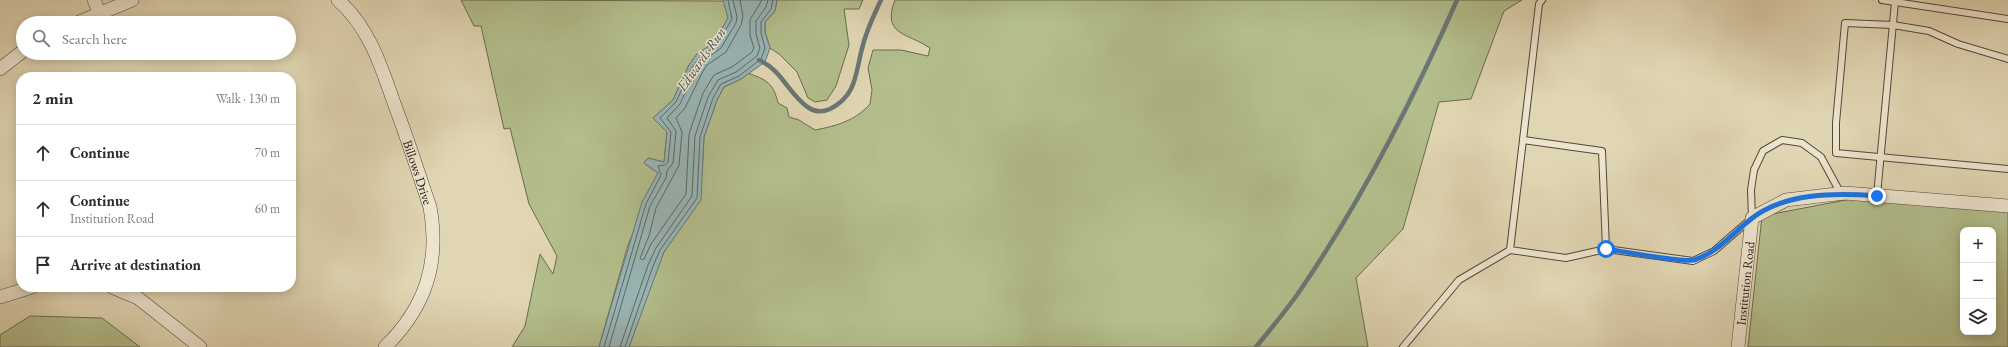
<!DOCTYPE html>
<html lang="en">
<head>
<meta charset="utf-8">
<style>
  :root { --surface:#fff; --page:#f7f7f7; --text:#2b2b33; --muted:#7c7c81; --line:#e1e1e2 }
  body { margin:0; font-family:"EB Garamond",serif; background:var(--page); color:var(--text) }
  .controls { position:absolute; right:12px; bottom:12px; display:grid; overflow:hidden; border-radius:8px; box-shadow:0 2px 10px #0003 }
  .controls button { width:36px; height:36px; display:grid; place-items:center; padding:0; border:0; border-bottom:1px solid var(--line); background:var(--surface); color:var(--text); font:20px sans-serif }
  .stop { position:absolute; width:12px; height:12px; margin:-9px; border:3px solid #1a73e8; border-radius:50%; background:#fff }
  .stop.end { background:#1a73e8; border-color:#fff; box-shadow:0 1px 4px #0008 }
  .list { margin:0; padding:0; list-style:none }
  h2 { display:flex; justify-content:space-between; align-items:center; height:52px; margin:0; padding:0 16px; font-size:17px }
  h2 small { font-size:13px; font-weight:400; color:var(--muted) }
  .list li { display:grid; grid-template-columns:26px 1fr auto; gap:12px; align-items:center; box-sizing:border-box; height:56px; padding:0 16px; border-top:1px solid var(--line) }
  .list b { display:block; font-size:15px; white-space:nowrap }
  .list p { margin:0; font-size:13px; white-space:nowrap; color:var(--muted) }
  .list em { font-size:13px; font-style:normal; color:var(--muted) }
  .icon { flex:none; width:22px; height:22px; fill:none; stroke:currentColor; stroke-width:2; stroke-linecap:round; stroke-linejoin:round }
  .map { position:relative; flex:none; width:2008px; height:347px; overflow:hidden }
  .search { position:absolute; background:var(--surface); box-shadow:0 2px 10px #0003; left:16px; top:16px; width:280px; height:44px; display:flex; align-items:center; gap:10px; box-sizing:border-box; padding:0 14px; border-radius:22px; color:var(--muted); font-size:15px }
  .panel { position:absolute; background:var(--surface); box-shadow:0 2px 10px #0003; left:16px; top:72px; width:280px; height:220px; border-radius:16px }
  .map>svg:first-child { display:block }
  .green { fill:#b3be8c; stroke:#6a6b4e; fill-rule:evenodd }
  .water { fill:#98b6b7; stroke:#697775 }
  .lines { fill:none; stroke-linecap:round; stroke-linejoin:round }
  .shore { stroke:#5d6764; stroke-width:1 }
  .stream { stroke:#697775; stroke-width:4.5 }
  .lane-casing { stroke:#52483a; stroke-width:8 }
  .street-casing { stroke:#52483a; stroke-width:14 }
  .lane { stroke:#ece4ce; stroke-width:6 }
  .street { stroke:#ece4ce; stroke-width:13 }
  .route { stroke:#1a73e8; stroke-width:5 }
  .labels { text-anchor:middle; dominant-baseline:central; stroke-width:3; stroke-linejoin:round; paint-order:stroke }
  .street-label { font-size:13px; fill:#221811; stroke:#ece4ce }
  .water-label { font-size:14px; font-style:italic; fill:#4b4f4b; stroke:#ece4ce }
</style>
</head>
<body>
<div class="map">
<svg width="2008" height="347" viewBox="0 0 2008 347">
  <rect width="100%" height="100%" fill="#e1d6b3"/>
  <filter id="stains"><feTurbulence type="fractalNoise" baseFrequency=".005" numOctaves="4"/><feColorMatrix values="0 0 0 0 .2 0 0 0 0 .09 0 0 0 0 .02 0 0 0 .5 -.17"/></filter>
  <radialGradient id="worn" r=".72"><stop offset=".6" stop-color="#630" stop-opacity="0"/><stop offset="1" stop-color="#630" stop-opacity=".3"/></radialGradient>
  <g class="green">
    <polygon points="461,0 724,1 728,18 714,43 697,54 689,65 673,100 653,118 667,132 664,162 648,158 644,163 658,173 628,245 599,347 512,347 525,326 540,254 553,274 557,256 529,204 510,128 504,129 481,26 474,26"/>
    <polygon points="777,0 863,0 859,9 844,9 849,45 836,86 827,100 815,102 808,98 797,72 779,54 770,48 765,32 765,22 775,11"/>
    <path d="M895,0h627l-18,11 -33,88 -32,3 -36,127 -47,49 12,69h-739l28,-79 7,-16 12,-18 26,-60 2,-37 13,-37 7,-13 17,-8 7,-6c18,7 25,9 30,30l9,5 2,9 10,3 16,10c21,-4 40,-9 55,-26l2,-14 -4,-22 5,-18h28l27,6 2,-8c-22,-15 -49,-13 -35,-48z"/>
    <path d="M1851,199l157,13v135h-260l14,-131zM1963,230h30v102h-30z"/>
    <polygon points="30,316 102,318 140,347 0,347 0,335"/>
  </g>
  <polygon class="water" points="723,0 777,0 775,11 765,22 765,32 770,48 765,62 741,79 724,87 717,100 704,137 701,200 664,252 629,347 599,347 642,202 658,173 644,163 648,158 664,162 667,132 653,118 673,100 689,65 697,54 714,43 728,18"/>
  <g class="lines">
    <g class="shore">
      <polyline points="740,0 743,16 741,25 726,52 707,65 702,73 685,108 676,118 682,132 679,165 656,208 649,236 640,258 642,260 644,259 651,244 686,194 689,134 703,93 714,75 732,67 752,52 754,48 750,35 750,20 762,0"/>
      <polyline points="604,347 646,204 661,175 658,166 665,165 668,162 671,132 660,118 676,102 692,67 700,57 717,45 732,19 728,0"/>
      <polyline points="609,347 650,206 666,178 667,171 673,163 676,131 667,118 680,104 696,70 703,61 721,48 736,23 737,17 733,0"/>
      <polyline points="620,347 648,265 656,248 692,196 695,136 708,97 718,80 736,72 757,56 760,48 756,34 756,21 766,7 768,0"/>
      <polyline points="625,347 653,266 660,250 697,198 700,137 713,98 721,84 739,76 761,59 765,48 761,33 761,22 771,9 773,0"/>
    </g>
    <g class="stream">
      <path d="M759,60c23,10 30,35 50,48 6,4 14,4 21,1 28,-14 25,-37 33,-64 4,-16 11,-30 18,-45"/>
      <path d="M1256,347c14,-17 28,-34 41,-52 64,-93 115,-193 160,-295"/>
    </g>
    <g class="lane-casing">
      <g id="lane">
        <polyline points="1542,0 1539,4 1510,250 1566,258 1606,249 1693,261 1714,251 1752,218 1751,190 1754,170 1763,151 1782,140 1802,143 1821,157 1841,194"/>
        <polyline points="1882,0 2008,19"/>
        <polyline points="2008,59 1958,44 1929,31 1893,25 1845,23 1836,123 1836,153 2008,169"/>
        <polyline points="1523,140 1602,151 1606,249"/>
        <polyline points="1877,195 1895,2"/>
        <polyline points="1403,347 1459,280 1510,250"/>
      </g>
    </g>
    <g class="street-casing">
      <g id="street">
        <polyline points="94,0 100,14"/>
        <path id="s1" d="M338,0c31,27 43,66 56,103 13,34 24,69 36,104 10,55 -4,100 -45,140"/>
        <polyline points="77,23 132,0"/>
        <polyline points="0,69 23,51"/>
        <polyline points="112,287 138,298 200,347"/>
        <polyline points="0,297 32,287"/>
        <path id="s2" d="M1738,347l14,-129 34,-18 59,-7 163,13"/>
      </g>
    </g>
    <use href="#lane" class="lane"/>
    <use href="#street" class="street"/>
  </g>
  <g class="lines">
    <path class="route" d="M1606,249c14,2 79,14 88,11 23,-7 39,-27 57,-41 34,-27 85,-26 126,-23"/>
  </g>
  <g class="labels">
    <g class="street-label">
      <text stroke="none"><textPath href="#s1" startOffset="192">Billows Drive</textPath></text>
      <text stroke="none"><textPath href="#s2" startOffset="64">Institution Road</textPath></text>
    </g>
    <g class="water-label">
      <text transform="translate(701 59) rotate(-55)">Edwards Run</text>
    </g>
  </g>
  <rect width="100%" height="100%" filter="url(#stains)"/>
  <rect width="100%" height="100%" fill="url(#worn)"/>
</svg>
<div class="controls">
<button>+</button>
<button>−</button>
<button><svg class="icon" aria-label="layers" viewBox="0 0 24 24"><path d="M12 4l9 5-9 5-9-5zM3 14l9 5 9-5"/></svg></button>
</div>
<div class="stop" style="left:1606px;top:249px"></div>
<div class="stop end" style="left:1877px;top:196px"></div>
<div class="search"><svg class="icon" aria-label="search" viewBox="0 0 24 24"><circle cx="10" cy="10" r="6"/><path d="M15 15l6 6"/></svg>Search here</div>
<section class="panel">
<h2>2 min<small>Walk · 130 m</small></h2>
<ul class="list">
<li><svg class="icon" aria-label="ahead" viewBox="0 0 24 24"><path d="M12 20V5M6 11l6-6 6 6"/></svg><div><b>Continue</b></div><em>70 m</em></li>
<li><svg class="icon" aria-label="ahead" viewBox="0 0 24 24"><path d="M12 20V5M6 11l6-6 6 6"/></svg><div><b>Continue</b><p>Institution Road</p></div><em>60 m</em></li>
<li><svg class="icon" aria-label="arrive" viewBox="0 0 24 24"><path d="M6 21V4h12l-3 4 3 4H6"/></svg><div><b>Arrive at destination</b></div></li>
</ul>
</section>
</div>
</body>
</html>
